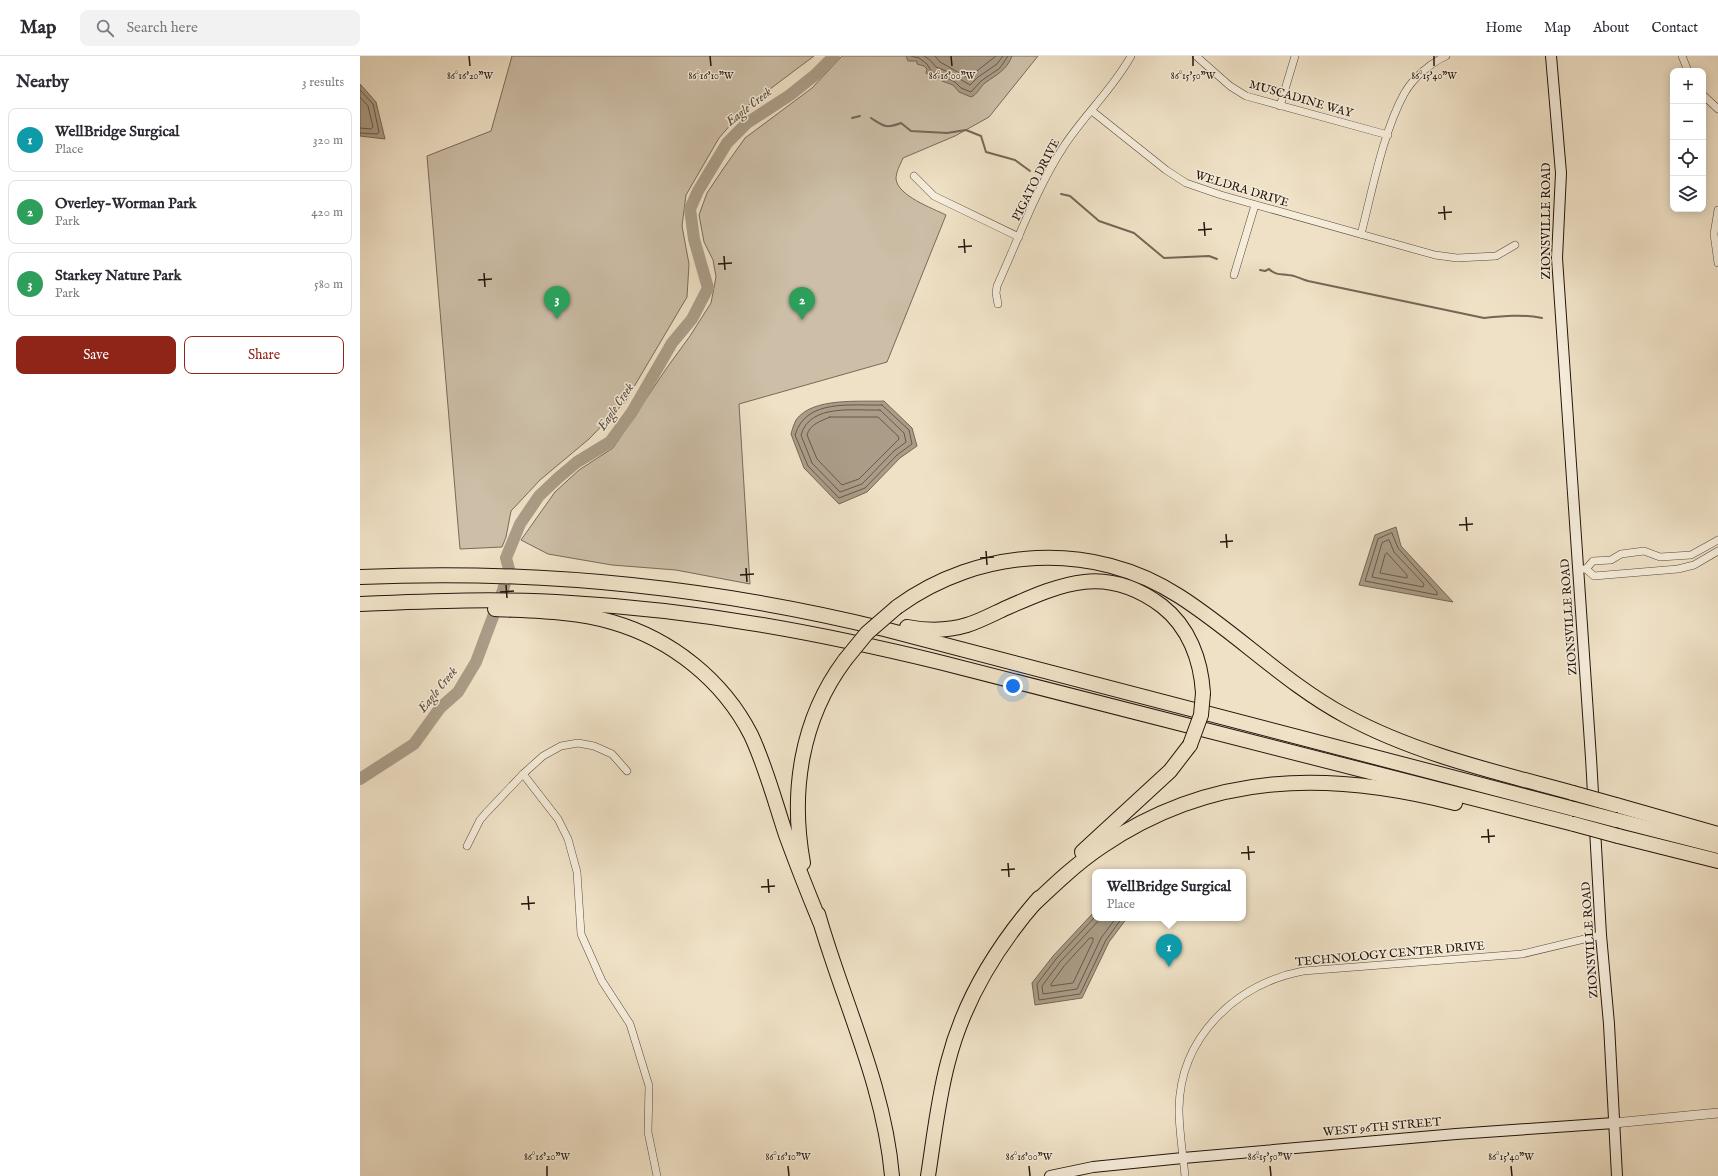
<!DOCTYPE html>
<html lang="en">
<head>
<meta charset="utf-8">
<style>
  :root { --surface:#fff; --page:#f2f2f3; --text:#2b2b33; --muted:#7c7c81; --line:#e1e1e2; --accent:#8f2418 }
  body { margin:0; font-family:"IM FELL English",serif; background:var(--page); color:var(--text) }
  .controls { position:absolute; right:12px; top:12px; display:grid; overflow:hidden; border-radius:8px; box-shadow:0 2px 10px #0003 }
  .controls button { width:36px; height:36px; display:grid; place-items:center; padding:0; border:0; border-bottom:1px solid var(--line); background:var(--surface); color:var(--text); font:20px sans-serif }
  .you { position:absolute; left:653px; top:630px; width:14px; height:14px; margin:-10px; border:3px solid #fff; border-radius:50%; background:#1a73e8; box-shadow:0 0 0 6px #1a73e833 }
  .badge { display:grid; place-items:center; width:26px; height:26px; border-radius:50%; background:var(--accent); color:#fff; font-size:13px; font-weight:700 }
  .pin { position:absolute; translate:-50% -33px; filter:drop-shadow(0 1px 2px #0008) }
  .pin::after { content:''; position:absolute; top:21px; width:14px; height:12px; background:inherit; clip-path:polygon(0 0,100% 0,50% 100%) }
  .popup { position:absolute; left:732px; top:813px; width:154px; height:52px; box-sizing:border-box; display:grid; place-content:center; border-radius:8px; background:var(--surface); filter:drop-shadow(0 1px 3px #0005); font-size:13px; white-space:nowrap; color:var(--muted) }
  .popup b { font-size:15px; color:var(--text) }
  .popup::after { content:''; position:absolute; left:50%; top:100%; margin-left:-8px; border:8px solid transparent; border-top-color:var(--surface) }
  .list { margin:0; padding:0; list-style:none }
  h2 { display:flex; justify-content:space-between; align-items:center; height:52px; margin:0; padding:0 16px; font-size:17px }
  h2 small { font-size:13px; font-weight:400; color:var(--muted) }
  .list li { display:grid; grid-template-columns:26px 1fr auto; gap:12px; align-items:center; box-sizing:border-box; height:64px; margin:0 8px 8px; padding:0 8px; border:1px solid var(--line); border-radius:8px }
  .list b { display:block; font-size:15px; white-space:nowrap }
  .list p { margin:0; font-size:13px; white-space:nowrap; color:var(--muted) }
  .list em { font-size:13px; font-style:normal; color:var(--muted) }
  .actions { display:flex; gap:8px; padding:12px 16px }
  .actions a { flex:1; padding:9px 0; border:1px solid var(--accent); border-radius:8px; text-align:center; font-size:14px; color:var(--accent) }
  .actions .main { background:var(--accent); color:#fff }
  .icon { flex:none; width:22px; height:22px; fill:none; stroke:currentColor; stroke-width:2; stroke-linecap:round; stroke-linejoin:round }
  .map { position:relative; flex:none; width:1358px; height:1120px; overflow:hidden }
  header { display:flex; align-items:center; gap:24px; box-sizing:border-box; height:56px; padding:0 20px; background:var(--surface); border-bottom:1px solid var(--line) }
  header strong { font-size:19px }
  nav { display:flex; gap:22px; margin-inline-start:auto; font-size:14px }
  .search { width:280px; height:36px; background:var(--page); display:flex; align-items:center; gap:10px; box-sizing:border-box; padding:0 14px; border-radius:8px; color:var(--muted); font-size:15px }
  main { display:flex }
  aside { flex:1; background:var(--surface) }
  .map>svg:first-child { display:block }
  .green { fill:#ccbea7; stroke:#786a5a }
  .water { fill:#aa9c87; stroke:#746657 }
  .lines { fill:none; stroke-linecap:round; stroke-linejoin:round }
  .shore { stroke:#66594a; stroke-width:1 }
  .stream { stroke:#746657; stroke-width:2 }
  .river { stroke:#aa9c87; stroke-width:12 }
  .minor-casing { stroke:#56493c; stroke-width:8 }
  .tertiary-casing { stroke:#56493c; stroke-width:10 }
  .secondary-casing { stroke:#23160e; stroke-width:12 }
  .motorway-casing { stroke:#23160e; stroke-width:16 }
  .minor { stroke:#f5ecda; stroke-width:7 }
  .tertiary { stroke:#f5ecda; stroke-width:9 }
  .secondary { stroke:#f5ecda; stroke-width:10 }
  .motorway { stroke:#efe1c6; stroke-width:14 }
  .motorway-bridge-casing { stroke:#23160e; stroke-width:16; stroke-linecap:butt }
  .motorway-bridge { stroke:#efe1c6; stroke-width:14 }
  .ticks { fill:none; stroke:#23160e; stroke-width:1.5 }
  .labels { text-anchor:middle; dominant-baseline:central; stroke-width:3; stroke-linejoin:round; paint-order:stroke }
  .street-label { font-size:12px; fill:#23160e; stroke:#f5ecda }
  .water-label { font-size:13px; font-style:italic; fill:#594c3e; stroke:#f5ecda }
  .ticks-label { font-size:10px; text-anchor:middle; fill:#23160e; stroke:#f5ecda; stroke-width:3; stroke-linejoin:round; paint-order:stroke }
</style>
</head>
<body>
<header>
<strong>Map</strong>
<div class="search"><svg class="icon" aria-label="search" viewBox="0 0 24 24"><circle cx="10" cy="10" r="6"/><path d="M15 15l6 6"/></svg>Search here</div>
<nav><a>Home</a><a>Map</a><a>About</a><a>Contact</a></nav>
</header>
<main>
<aside>
<h2>Nearby<small>3 results</small></h2>
<ul class="list">
<li><span class="badge" style="background:#0f9aa8">1</span><div><b>WellBridge Surgical</b><p>Place</p></div><em>320 m</em></li>
<li><span class="badge" style="background:#2e9e5b">2</span><div><b>Overley-Worman Park</b><p>Park</p></div><em>420 m</em></li>
<li><span class="badge" style="background:#2e9e5b">3</span><div><b>Starkey Nature Park</b><p>Park</p></div><em>580 m</em></li>
</ul>
<div class="actions"><a class="main">Save</a><a>Share</a></div>
</aside>
<div class="map">
<svg width="1358" height="1120" viewBox="0 0 1358 1120">
  <rect width="100%" height="100%" fill="#efe1c6"/>
  <filter id="stains"><feTurbulence type="fractalNoise" baseFrequency=".005" numOctaves="4"/><feColorMatrix values="0 0 0 0 .2 0 0 0 0 .09 0 0 0 0 .02 0 0 0 .5 -.17"/></filter>
  <radialGradient id="worn" r=".72"><stop offset=".6" stop-color="#630" stop-opacity="0"/><stop offset="1" stop-color="#630" stop-opacity=".3"/></radialGradient>
  <g class="green">
    <polygon points="152,0 454,0 386,51 359,82 326,139 322,170 329,208 327,241 265,346 229,383 180,424 151,455 146,481 142,491 100,493 67,100 131,75"/>
    <path d="M482,0h196l-49,61 -34,19 -52,22c-3,7 -7,14 -7,21 2,17 36,29 50,36l-59,147 -148,42 11,180 -74,-14 -64,-5 -64,-11 -27,-14 34,-48 24,-22 34,-22 53,-79 24,-33 21,-33 5,-26 -3,-17 -9,-18 -5,-27 8,-22 16,-24 22,-31 67,-50z"/>
  </g>
  <g class="water">
    <path d="M546,0h106c-5,14 -16,19 -27,27 -5,4 -8,12 -14,14l-12,-5 -6,-7 -11,-4v-2l-16,-6 1,-4 -3,-3 -7,-2v-3h-9z"/>
    <polygon points="0,28 16,46 25,83 0,80"/>
    <path d="M524,345l28,27 5,18 -17,12 -33,34 -28,12 -35,-36 -13,-34c1,-4 3,-10 5,-14 16,-23 64,-18 88,-19z"/>
    <polygon points="1036,471 1041,490 1093,546 999,529 1015,479"/>
    <polygon points="735,855 735,862 767,862 749,886 722,942 675,949 672,927 693,900"/>
  </g>
  <g class="lines">
    <g class="shore">
      <polyline points="551,0 559,2 567,8 571,15 595,26 601,32 611,36 621,25 640,12 648,0"/>
      <polyline points="564,0 570,4 576,11 586,15 610,29 618,21 637,8 643,0"/>
      <polyline points="575,0 580,6 608,22 636,0"/>
      <polyline points="0,34 13,48 19,76 17,78 0,77"/>
      <polyline points="0,41 8,50 13,71 11,73 0,72"/>
      <path d="M522,349l27,25 3,14 -15,11 -32,33 -26,10 -31,-32 -13,-31c11,-37 57,-29 87,-30z"/>
      <path d="M520,354l24,23 2,9 -12,9 -32,33 -22,8 -28,-29 -11,-28c9,-32 54,-24 79,-25z"/>
      <path d="M470,361h48l20,19 1,3 -40,40 -17,6 -25,-26 -10,-24c3,-11 14,-14 23,-18z"/>
      <polygon points="1032,477 1038,492 1077,536 1077,539 1005,525 1018,483"/>
      <polygon points="1029,484 1034,496 1064,528 1063,531 1012,521 1022,487"/>
      <polygon points="1027,497 1047,519 1047,522 1020,517 1025,499"/>
      <polyline points="735,861 696,903 677,928 679,944 720,938 746,884 762,862"/>
      <polyline points="741,862 700,906 682,930 683,938 717,933 741,882 756,862"/>
      <polygon points="730,882 733,882 733,885 713,927 691,930 691,928 704,910"/>
    </g>
    <g class="stream">
      <polyline points="492,62 500,60"/>
      <path d="M511,62c13,8 14,11 30,5l10,8 36,2 19,-3 15,6 5,16 29,8 15,11"/>
      <polyline points="701,138 710,140 739,165 774,177 804,202 849,200 857,203"/>
      <path d="M900,214l5,1 4,-2c6,6 11,5 19,6 6,0 13,4 20,6l176,37c19,-2 39,-4 58,0"/>
    </g>
    <polyline class="river" points="0,723 54,688 80,652 98,636 116,606 143,534 149,513 146,502 160,468 179,440 198,422 217,406 250,386 272,356 312,287 332,263 348,232 334,183 330,153 338,135 367,87 387,67 430,39 455,19 474,0"/>
    <g class="minor-casing">
      <g id="minor">
        <polyline points="836,0 870,30 886,40 1028,79"/>
        <polyline points="1322,0 1328,15"/>
        <polyline points="1343,39 1358,53"/>
        <polyline points="920,50 935,0"/>
        <polyline points="732,55 806,114 826,127 861,139 1075,199 1097,202 1136,200 1155,189"/>
        <polyline points="554,120 574,140 659,181"/>
        <polyline points="1358,154 1354,178 1358,207"/>
        <path d="M1001,178c11,-42 22,-102 43,-140 9,-16 25,-30 42,-38"/>
        <polyline points="874,219 895,149"/>
        <path d="M638,248l-2,-11 1,-7c21,-46 39,-97 67,-140 21,-32 48,-56 67,-90"/>
        <polyline points="1218,513 1226,513 1234,520 1318,513 1334,509 1358,495"/>
        <polyline points="1226,513 1233,505 1251,504 1261,498 1284,495 1300,501 1331,499 1358,484"/>
        <polyline points="163,718 198,763 208,783 217,816 221,878 242,925 270,968 289,1030 288,1076 297,1120"/>
        <polyline points="107,790 120,764 126,757 163,718 183,700 201,690 218,687 234,690 252,698 267,715"/>
        <path d="M825,1120c-2,-22 -6,-45 -6,-67 1,-72 57,-125 124,-138l219,-17 79,-19"/>
      </g>
    </g>
    <g class="tertiary-casing">
      <polyline id="tertiary" points="1254,1067 1358,1057"/>
    </g>
    <g class="secondary-casing">
      <g id="secondary">
        <polyline points="1191,0 1201,117 1197,202 1231,702 1241,879 1249,968 1257,1120"/>
        <polyline points="690,1120 733,1111 823,1102 1096,1078 1254,1067"/>
      </g>
    </g>
    <g class="motorway-casing">
      <g id="motorway">
        <path d="M0,521c177,-8 352,10 524,52l690,180"/>
        <path d="M0,548c70,-3 141,-6 211,-1 127,7 249,30 372,60l631,161"/>
        <path d="M537,551c82,-60 196,-67 282,-11 58,37 107,88 167,120 70,38 150,56 227,77"/>
        <path d="M135,553c38,2 80,2 117,13 59,17 111,58 139,113 15,32 24,67 35,100 11,30 22,58 34,87"/>
        <path d="M547,571c21,4 40,4 60,-2 13,-4 26,-11 39,-17 57,-25 100,-44 156,-2 27,21 39,54 41,87"/>
        <polyline points="1256,749 1358,778"/>
        <polyline points="1256,764 1358,790"/>
        <polyline points="1258,780 1358,805"/>
        <polyline points="722,796 810,715 830,689"/>
        <path d="M443,807c-13,-71 -2,-144 42,-203"/>
        <path d="M674,848c21,-20 42,-40 67,-57 111,-76 228,-76 354,-44"/>
        <path d="M458,858c25,88 66,170 74,262"/>
        <path d="M568,1120c6,-38 10,-77 20,-114 16,-63 49,-116 91,-164"/>
      </g>
    </g>
    <use href="#minor" class="minor"/>
    <use href="#tertiary" class="tertiary"/>
    <use href="#secondary" class="secondary"/>
    <use href="#motorway" class="motorway"/>
    <g class="motorway-bridge-casing">
      <g id="motorway-bridge">
        <polyline points="485,604 507,577 537,551"/>
        <polyline points="830,689 841,659 843,637"/>
        <polyline points="1213,737 1256,749"/>
        <polyline points="1214,753 1256,764"/>
        <polyline points="1214,768 1258,780"/>
      </g>
    </g>
    <use href="#motorway-bridge" class="motorway-bridge"/>
  </g>
  <path class="ticks" d="M109,0l1,10M350,0l1,10M591,0l1,10M833,0v10M1074,0v10M1084,150l1,14M1078,157l14,-1M844,166l1,14M838,174l14,-1M604,183l1,14M598,191l14,-1M364,200l1,14M358,208l14,-1M124,217l1,14M118,224l14,-1M1106,461l1,14M1099,469l14,-1M866,478l1,14M860,486l13,-1M626,495l1,14M620,502l14,-1M386,512l1,14M380,519l14,-1M146,529l1,13M140,536l14,-1M1128,773l1,14M1121,781l14,-1M888,790l1,14M881,797l14,-1M648,807l1,14M641,814l14,-1M408,823l1,14M401,831l14,-1M168,840l1,14M161,848l14,-1M187,1110v10M428,1110l1,10M669,1110l1,10M910,1110l1,10M1151,1110l1,10"/>
  <g class="labels">
    <g class="street-label">
      <text transform="translate(941 43) rotate(16)">MUSCADINE WAY</text>
      <text transform="translate(676 124) rotate(-63)">PIGATO DRIVE</text>
      <text transform="translate(882 133) rotate(17)">WELDRA DRIVE</text>
      <text transform="translate(1186 165) rotate(-90)">ZIONSVILLE ROAD</text>
      <text transform="translate(1209 561) rotate(-94)">ZIONSVILLE ROAD</text>
      <text transform="translate(1230 884) rotate(-94)">ZIONSVILLE ROAD</text>
      <text transform="translate(1030 898) rotate(-5)">TECHNOLOGY CENTER DRIVE</text>
      <text transform="translate(1022 1071) rotate(-5)">WEST 96TH STREET</text>
    </g>
    <g class="water-label">
      <text transform="translate(389 51) rotate(-38)">Eagle Creek</text>
      <text transform="translate(256 351) rotate(-56)">Eagle Creek</text>
      <text transform="translate(78 634) rotate(-51)">Eagle Creek</text>
    </g>
  </g>
  <g class="ticks-label">
    <text x="110" y="23">86°16'20"W</text>
    <text x="351" y="23">86°16'10"W</text>
    <text x="592" y="23">86°16'00"W</text>
    <text x="833" y="23">86°15'50"W</text>
    <text x="1074" y="23">86°15'40"W</text>
    <text x="187" y="1104">86°16'20"W</text>
    <text x="428" y="1104">86°16'10"W</text>
    <text x="669" y="1104">86°16'00"W</text>
    <text x="910" y="1104">86°15'50"W</text>
    <text x="1151" y="1104">86°15'40"W</text>
  </g>
  <rect width="100%" height="100%" filter="url(#stains)"/>
  <rect width="100%" height="100%" fill="url(#worn)"/>
</svg>
<div class="controls">
<button>+</button>
<button>−</button>
<button><svg class="icon" aria-label="locate" viewBox="0 0 24 24"><circle cx="12" cy="12" r="6"/><path d="M12 2v4M12 18v4M2 12h4M18 12h4"/></svg></button>
<button><svg class="icon" aria-label="layers" viewBox="0 0 24 24"><path d="M12 4l9 5-9 5-9-5zM3 14l9 5 9-5"/></svg></button>
</div>
<div class="you"></div>
<div class="pin badge" style="left:809px;top:911px;background:#0f9aa8">1</div>
<div class="popup"><b>WellBridge Surgical</b>Place</div>
<div class="pin badge" style="left:442px;top:264px;background:#2e9e5b">2</div>
<div class="pin badge" style="left:197px;top:263px;background:#2e9e5b">3</div>
</div>
</main>
</body>
</html>
